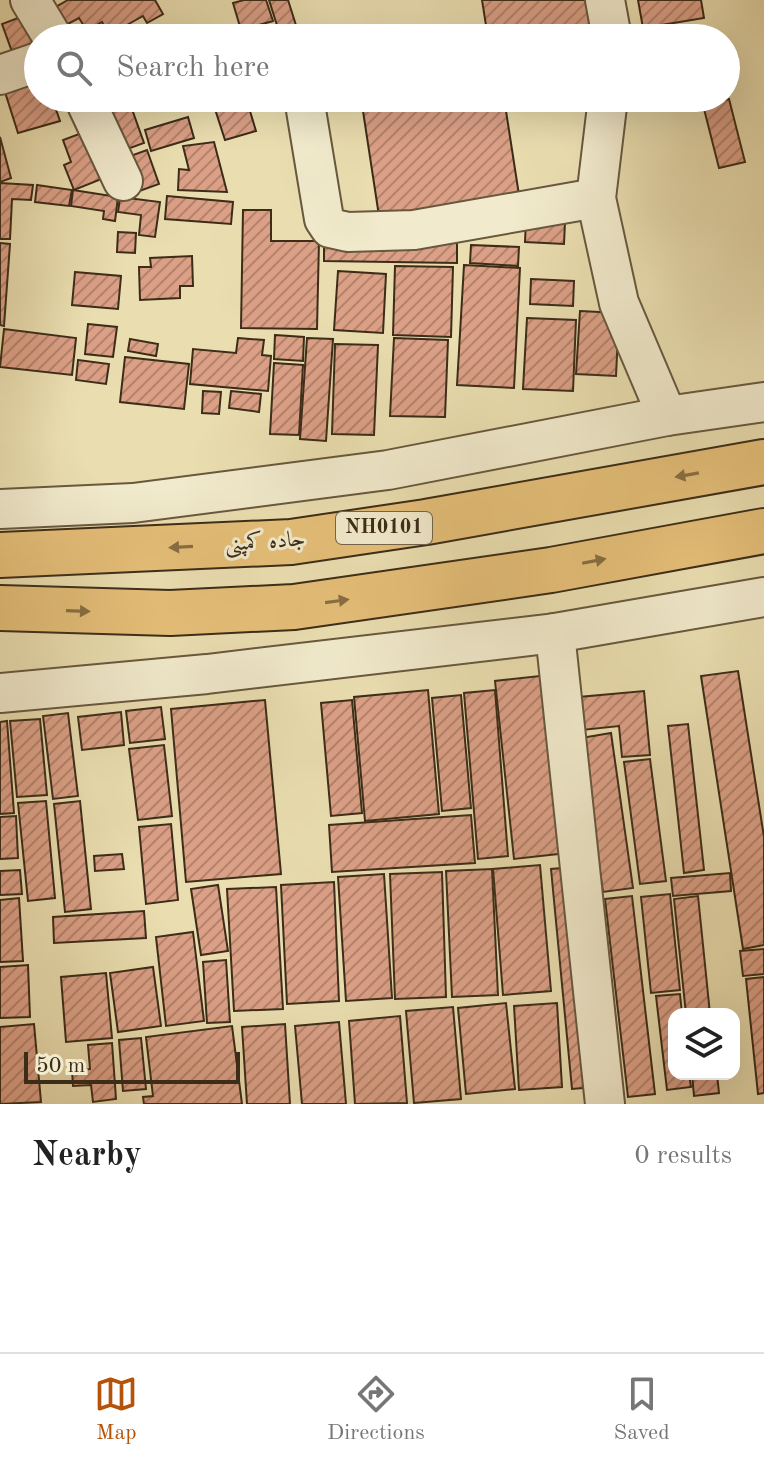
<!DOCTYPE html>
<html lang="en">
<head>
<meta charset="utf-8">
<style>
  :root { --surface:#fff; --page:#f6f6f6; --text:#222; --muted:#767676; --line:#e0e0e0; --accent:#b45309 }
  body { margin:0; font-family:"Old Standard TT",Amiri,serif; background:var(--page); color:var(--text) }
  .controls { position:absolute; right:24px; bottom:24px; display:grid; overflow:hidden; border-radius:16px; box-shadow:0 8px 32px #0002 }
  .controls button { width:72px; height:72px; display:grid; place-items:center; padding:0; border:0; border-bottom:2px solid var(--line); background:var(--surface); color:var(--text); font:40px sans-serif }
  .scale { position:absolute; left:24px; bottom:20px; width:216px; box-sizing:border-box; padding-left:8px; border:4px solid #3c2c18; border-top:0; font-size:22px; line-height:28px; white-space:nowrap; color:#3c2c18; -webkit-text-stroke:6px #f1eacc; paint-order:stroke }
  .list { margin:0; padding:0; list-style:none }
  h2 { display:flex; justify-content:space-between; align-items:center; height:104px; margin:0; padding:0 32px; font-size:34px }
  h2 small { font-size:26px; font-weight:400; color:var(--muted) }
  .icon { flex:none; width:44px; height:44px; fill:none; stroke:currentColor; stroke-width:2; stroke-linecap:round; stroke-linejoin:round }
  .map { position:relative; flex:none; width:764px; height:1104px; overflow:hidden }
  .search { position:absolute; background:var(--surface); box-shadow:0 8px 32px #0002; left:24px; right:24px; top:24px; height:88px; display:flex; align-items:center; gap:20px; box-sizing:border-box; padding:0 28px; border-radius:44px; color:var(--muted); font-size:30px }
  .sheet { height:248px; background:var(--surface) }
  nav { display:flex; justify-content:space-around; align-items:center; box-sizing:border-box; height:112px; border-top:2px solid var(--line); background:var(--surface); font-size:22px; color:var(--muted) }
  nav a { display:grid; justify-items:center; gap:4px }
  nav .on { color:var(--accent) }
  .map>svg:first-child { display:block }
  .building { fill:url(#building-hatch); stroke:#3c2c18; stroke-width:2 }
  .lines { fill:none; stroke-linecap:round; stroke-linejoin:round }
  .minor-casing { stroke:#68583e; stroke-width:42 }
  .highway-casing { stroke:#3c2c18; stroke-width:48 }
  .minor { stroke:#f1eacc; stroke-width:38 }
  .highway { stroke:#e5bf78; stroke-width:44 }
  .oneway { fill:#886e43 }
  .labels { text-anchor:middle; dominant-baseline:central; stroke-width:6; stroke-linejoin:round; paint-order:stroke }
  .shield { fill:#f1eacc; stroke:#72654e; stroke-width:2 }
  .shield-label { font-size:20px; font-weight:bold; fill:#3c2c18 }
  .street-label { font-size:22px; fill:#3c2c18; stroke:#f1eacc }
</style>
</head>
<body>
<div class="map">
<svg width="764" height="1104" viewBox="0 0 764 1104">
  <defs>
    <pattern id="building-hatch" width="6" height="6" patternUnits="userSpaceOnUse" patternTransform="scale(2)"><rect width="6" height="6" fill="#dca086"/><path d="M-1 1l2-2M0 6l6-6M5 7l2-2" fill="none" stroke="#b4836d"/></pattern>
  </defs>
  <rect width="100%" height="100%" fill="#eadeb0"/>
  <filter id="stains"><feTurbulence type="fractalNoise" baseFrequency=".0025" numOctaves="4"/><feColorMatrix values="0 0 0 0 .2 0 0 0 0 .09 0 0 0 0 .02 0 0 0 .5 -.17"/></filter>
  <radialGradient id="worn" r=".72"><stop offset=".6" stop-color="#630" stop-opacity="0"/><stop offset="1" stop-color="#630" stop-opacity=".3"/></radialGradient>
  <g class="building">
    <polygon points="68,0 155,0 163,14 147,23 143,16 109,35 102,22 87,31 79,18 64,26 54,8"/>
    <polygon points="244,0 266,0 273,21 241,30 233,3"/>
    <polygon points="269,0 288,0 300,38 281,38"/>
    <polygon points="482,0 594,0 599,31 554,38 488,38"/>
    <polygon points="638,0 701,0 704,18 643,28"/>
    <polygon points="31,13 38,51 15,60 2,24"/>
    <polygon points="38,79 38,98 52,98 60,121 18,133 4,89"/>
    <polygon points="102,98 128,98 144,143 122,151"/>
    <polygon points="139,98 163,98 165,102 143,110"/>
    <polygon points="246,98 256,131 225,140 214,106"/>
    <polygon points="361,98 504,98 519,195 379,216"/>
    <polygon points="729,99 745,162 719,168 703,105"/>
    <polygon points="188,117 194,138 151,151 145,130"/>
    <polygon points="87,131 104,178 74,190 64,165 71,162 63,140"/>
    <polygon points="0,137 11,178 0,182"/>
    <polygon points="214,142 227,192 178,190 179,169 189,170 183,146"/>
    <polygon points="147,150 159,184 134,193 122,159"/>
    <polygon points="0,183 33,185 31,200 12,199 10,239 0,239"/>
    <polygon points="37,185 72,190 69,206 35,202"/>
    <polygon points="73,190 118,197 115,221 103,219 104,211 71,206"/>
    <polygon points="167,196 233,202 231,224 165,219"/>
    <polygon points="120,197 160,202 155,237 139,235 141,215 118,212"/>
    <polygon points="243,210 271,210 271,241 319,241 317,329 241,328"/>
    <polygon points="526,220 565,222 564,244 525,242"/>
    <polygon points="118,232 136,233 135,253 117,252"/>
    <polygon points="324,241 457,242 457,263 324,261"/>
    <polygon points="0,243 10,244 4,326 0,325"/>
    <polygon points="471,245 519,247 518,266 470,263"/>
    <polygon points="192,256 193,286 180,286 180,298 140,300 139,267 151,267 150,258"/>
    <polygon points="464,265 520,268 514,388 457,385"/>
    <polygon points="395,266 453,267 451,337 393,335"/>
    <polygon points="338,271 386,274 383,333 334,330"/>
    <polygon points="75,272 121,276 118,309 72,305"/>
    <polygon points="531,279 574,281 573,306 530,304"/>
    <polygon points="580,311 619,313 616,376 576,374"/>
    <polygon points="527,318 576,320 573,391 523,389"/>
    <polygon points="88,324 117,327 113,357 85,354"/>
    <polygon points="4,329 76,338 72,375 0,367"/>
    <polygon points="275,335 304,337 303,361 274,359"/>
    <polygon points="238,338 264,340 262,355 271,356 268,391 190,384 193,349 236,353"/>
    <polygon points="307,338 333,339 326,441 300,439"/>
    <polygon points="394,338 448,340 445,417 390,416"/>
    <polygon points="130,339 158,344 156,356 128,351"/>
    <polygon points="335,344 378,345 374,435 332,434"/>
    <polygon points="125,357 189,364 184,409 120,402"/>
    <polygon points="78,360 109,364 106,384 76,380"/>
    <polygon points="274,363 303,365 299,435 270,434"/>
    <polygon points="203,391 221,392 219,414 202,413"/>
    <polygon points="231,391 261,394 259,412 229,408"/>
    <polygon points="738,671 764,837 764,945 743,949 701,676"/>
    <polygon points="558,674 576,852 514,859 495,681"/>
    <polygon points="428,690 439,814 365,821 354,697"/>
    <polygon points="495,690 508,856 478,859 464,693"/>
    <polygon points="644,691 650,755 622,757 619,726 582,730 579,697"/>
    <polygon points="461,695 471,808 442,811 432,698"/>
    <polygon points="265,700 281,874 186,882 171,709"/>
    <polygon points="352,700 362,813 331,816 321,703"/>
    <polygon points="161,707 165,739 130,743 126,711"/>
    <polygon points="121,712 124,745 82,750 78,717"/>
    <polygon points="68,713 78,796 53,799 43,716"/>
    <polygon points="40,719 47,795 17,797 10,721"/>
    <polygon points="7,721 14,813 0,814 0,722"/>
    <polygon points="688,724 704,870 684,873 668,726"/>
    <polygon points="611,733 633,888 603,892 581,738"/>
    <polygon points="164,745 172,816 138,820 129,749"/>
    <polygon points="650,759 666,881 640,884 624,762"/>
    <polygon points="46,801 55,898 28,901 18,803"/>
    <polygon points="80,801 91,909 65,912 54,804"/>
    <polygon points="471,815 475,863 332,872 329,825"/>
    <polygon points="16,816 18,858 0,859 0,817"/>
    <polygon points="171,824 178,900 146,904 139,827"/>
    <polygon points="122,854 124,869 95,871 94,856"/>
    <polygon points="540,865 551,991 503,995 493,869"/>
    <polygon points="574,867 595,1087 572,1089 551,869"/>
    <polygon points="492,869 498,995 452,997 446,871"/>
    <polygon points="20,870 22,894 0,895 0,871"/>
    <polygon points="442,872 446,997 395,999 390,874"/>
    <polygon points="730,873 731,891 673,896 671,878"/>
    <polygon points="384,874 392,998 346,1001 338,877"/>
    <polygon points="334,882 339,1001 287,1004 281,885"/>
    <polygon points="218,885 228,951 201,955 191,889"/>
    <polygon points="276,887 283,1009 234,1011 227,889"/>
    <polygon points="670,894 680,990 651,993 641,897"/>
    <polygon points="632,896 655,1094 628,1097 605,899"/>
    <polygon points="698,896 710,1014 686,1014 674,899"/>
    <polygon points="19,898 23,961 0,962 0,900"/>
    <polygon points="144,911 146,938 54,943 53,917"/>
    <polygon points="193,932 204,1021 166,1026 156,937"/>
    <polygon points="764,949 764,974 743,976 740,951"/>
    <polygon points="226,960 230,1022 207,1023 203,962"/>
    <polygon points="28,965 30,1017 0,1018 0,967"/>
    <polygon points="153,967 161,1026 118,1032 110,973"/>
    <polygon points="106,973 112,1038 66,1042 61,977"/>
    <polygon points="764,977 764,1093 758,1094 746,979"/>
    <polygon points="680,994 682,1014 674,1014 674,1074 689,1074 691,1087 667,1090 656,996"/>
    <polygon points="506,1003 515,1089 466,1094 458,1008"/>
    <polygon points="557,1003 562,1087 519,1090 514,1006"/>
    <polygon points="453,1007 461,1099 414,1103 406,1011"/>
    <polygon points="400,1016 407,1103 355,1104 349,1021"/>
    <polygon points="339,1022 346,1104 302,1104 295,1026"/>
    <polygon points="34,1024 41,1102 0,1104 0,1027"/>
    <polygon points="285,1024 290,1104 247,1104 242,1027"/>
    <polygon points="232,1026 242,1104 144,1104 143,1097 153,1096 146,1037"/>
    <polygon points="141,1038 146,1089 123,1091 119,1040"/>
    <polygon points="112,1043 116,1099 93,1102 91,1085 73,1086 72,1070 90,1069 88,1045"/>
    <polygon points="692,1074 717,1074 719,1093 694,1096"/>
  </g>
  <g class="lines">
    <g class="minor-casing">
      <g id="minor">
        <polyline points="30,0 53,38"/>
        <polyline points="605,0 612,38"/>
        <polyline points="0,75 38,62"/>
        <polyline points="84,98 123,181"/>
        <polyline points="304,98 324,219 330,228 348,232 414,230 596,198"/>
        <polyline points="608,98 596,198 619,303 667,416"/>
        <polyline points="0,509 133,503 388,470 667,416 764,402"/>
        <polyline points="555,633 605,1104"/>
        <polyline points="0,693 207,674 555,633 764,597"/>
      </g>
    </g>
    <g class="highway-casing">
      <g id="highway">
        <polyline points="0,555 291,542 426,522 764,462"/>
        <polyline points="0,608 170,613 294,607 551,570 764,531"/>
      </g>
    </g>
    <use href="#minor" class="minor"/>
    <use href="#highway" class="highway"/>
  </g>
  <defs><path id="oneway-solid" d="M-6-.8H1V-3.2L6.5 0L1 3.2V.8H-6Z" transform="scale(2)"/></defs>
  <g class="oneway">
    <use href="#oneway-solid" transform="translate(687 475) rotate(170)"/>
    <use href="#oneway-solid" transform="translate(181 547) rotate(177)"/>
    <use href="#oneway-solid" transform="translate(594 561) rotate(-11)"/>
    <use href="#oneway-solid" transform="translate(337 601) rotate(-8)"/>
    <use href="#oneway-solid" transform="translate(78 611) rotate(2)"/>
  </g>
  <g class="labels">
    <rect class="shield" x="336" y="512" width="96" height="32" rx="6"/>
    <g class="shield-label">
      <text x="384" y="528">NH0101</text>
    </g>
    <g class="street-label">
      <text transform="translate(265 542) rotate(-4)">جاده کمپنی</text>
    </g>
  </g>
  <rect width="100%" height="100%" filter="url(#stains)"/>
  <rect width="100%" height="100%" fill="url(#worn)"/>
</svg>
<div class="controls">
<button><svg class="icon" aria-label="layers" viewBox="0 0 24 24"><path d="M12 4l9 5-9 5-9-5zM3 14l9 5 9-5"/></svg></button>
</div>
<div class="scale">50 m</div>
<div class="search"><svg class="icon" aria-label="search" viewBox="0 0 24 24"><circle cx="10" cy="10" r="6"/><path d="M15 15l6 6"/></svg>Search here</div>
</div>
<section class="sheet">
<h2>Nearby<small>0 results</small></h2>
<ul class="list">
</ul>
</section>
<nav>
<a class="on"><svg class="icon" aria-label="map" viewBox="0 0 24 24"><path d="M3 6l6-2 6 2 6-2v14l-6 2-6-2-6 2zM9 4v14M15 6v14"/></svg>Map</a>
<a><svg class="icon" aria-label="directions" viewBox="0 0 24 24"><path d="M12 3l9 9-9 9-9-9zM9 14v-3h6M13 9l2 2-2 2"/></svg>Directions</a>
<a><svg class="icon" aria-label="saved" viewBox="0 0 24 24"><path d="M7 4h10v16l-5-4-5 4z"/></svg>Saved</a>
</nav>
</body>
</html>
